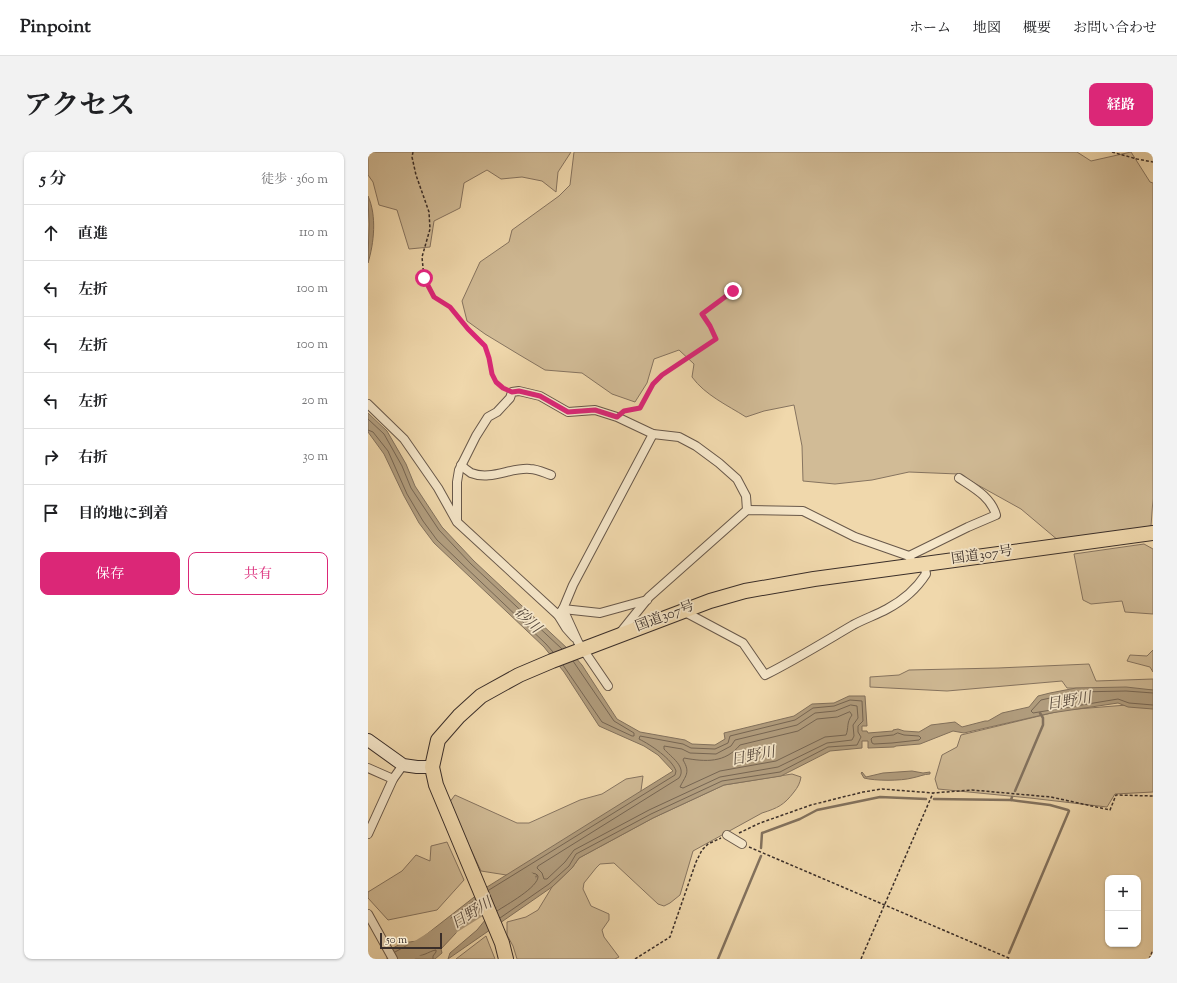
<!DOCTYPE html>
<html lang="ja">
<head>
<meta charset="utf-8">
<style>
  :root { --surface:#fff; --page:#f2f2f2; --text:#202124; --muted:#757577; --line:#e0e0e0; --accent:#db2777 }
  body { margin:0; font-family:"Sorts Mill Goudy","Noto Serif JP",serif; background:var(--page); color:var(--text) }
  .controls { position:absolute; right:12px; bottom:12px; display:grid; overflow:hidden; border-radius:8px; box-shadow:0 1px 3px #0004 }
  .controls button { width:36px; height:36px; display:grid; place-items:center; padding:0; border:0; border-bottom:1px solid var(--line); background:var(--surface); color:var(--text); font:20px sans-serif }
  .scale { position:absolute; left:12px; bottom:10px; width:62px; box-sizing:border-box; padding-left:4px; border:2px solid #3a2e29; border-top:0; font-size:11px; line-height:14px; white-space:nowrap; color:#3a2e29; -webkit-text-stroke:3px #f5e6c9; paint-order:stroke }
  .stop { position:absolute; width:12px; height:12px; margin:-9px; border:3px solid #db2777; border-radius:50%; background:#fff }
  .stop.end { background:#db2777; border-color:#fff; box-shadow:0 1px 4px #0008 }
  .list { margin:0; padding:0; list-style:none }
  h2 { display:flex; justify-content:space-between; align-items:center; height:52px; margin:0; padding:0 16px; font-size:17px }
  h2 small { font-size:13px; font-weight:400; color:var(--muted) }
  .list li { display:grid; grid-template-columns:26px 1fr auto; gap:12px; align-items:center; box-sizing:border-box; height:56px; padding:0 16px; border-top:1px solid var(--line) }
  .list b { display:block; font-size:15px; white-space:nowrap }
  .list em { font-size:13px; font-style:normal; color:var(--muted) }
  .actions { display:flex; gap:8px; padding:12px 16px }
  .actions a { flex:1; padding:9px 0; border:1px solid var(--accent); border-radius:8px; text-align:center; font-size:14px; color:var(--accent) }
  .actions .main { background:var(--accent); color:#fff }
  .icon { flex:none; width:22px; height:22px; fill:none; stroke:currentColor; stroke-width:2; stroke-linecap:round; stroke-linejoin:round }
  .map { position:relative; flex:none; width:785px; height:807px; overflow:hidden; border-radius:8px }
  header { display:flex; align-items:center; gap:24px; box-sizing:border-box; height:56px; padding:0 20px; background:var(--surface); border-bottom:1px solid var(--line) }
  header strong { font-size:19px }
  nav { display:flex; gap:22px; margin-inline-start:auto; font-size:14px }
  .intro { display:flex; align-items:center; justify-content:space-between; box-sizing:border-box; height:96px; padding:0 24px }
  h1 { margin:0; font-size:28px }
  .button { padding:10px 18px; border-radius:8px; background:var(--accent); color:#fff; font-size:14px; font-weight:700 }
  main { display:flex; gap:24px; padding:0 24px }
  aside { flex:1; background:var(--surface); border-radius:8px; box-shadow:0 1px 3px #0004 }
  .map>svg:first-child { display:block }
  .green { fill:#d1bb96; stroke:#867460 }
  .water { fill:#b29e7f; stroke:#82715d; fill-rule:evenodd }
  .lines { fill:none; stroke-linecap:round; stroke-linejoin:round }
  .shore { stroke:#766654; stroke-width:1 }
  .stream { stroke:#82715d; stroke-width:2.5 }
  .river { stroke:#b29e7f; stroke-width:15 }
  .minor-casing { stroke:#68584a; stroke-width:10 }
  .secondary-casing { stroke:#3a2e29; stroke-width:14 }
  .trunk-casing { stroke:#3a2e29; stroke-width:16 }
  .path { stroke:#3a2e29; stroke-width:1.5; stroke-dasharray:3 2; stroke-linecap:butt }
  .minor { stroke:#f5e6c9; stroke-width:8 }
  .secondary { stroke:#f5e6c9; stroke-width:12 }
  .trunk { stroke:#f0d8ac; stroke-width:14 }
  .route { stroke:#db2777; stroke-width:5 }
  .labels { text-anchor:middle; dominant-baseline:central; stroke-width:3.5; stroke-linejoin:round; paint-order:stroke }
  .street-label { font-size:14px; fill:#3a2e29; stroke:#f5e6c9 }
  .water-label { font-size:15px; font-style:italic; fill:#584a3e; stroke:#f5e6c9 }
</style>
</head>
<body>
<header>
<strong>Pinpoint</strong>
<nav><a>ホーム</a><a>地図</a><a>概要</a><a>お問い合わせ</a></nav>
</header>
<div class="intro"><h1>アクセス</h1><a class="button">経路</a></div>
<main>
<aside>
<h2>5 分<small>徒歩 · 360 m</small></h2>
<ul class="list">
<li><svg class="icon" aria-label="ahead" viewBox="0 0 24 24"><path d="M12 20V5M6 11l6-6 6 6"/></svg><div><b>直進</b></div><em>110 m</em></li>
<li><svg class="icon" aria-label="left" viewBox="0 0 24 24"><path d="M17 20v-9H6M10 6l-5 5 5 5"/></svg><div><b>左折</b></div><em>100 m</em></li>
<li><svg class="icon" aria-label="left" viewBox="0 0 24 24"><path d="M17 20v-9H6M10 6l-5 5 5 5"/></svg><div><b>左折</b></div><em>100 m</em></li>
<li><svg class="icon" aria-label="left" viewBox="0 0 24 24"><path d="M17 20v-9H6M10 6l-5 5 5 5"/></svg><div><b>左折</b></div><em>20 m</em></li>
<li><svg class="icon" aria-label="right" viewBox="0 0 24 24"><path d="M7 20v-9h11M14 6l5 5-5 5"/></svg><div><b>右折</b></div><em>30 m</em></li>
<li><svg class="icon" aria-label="arrive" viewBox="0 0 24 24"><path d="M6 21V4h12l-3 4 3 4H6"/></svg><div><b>目的地に到着</b></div></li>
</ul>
<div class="actions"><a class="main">保存</a><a>共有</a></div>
</aside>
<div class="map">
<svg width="785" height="807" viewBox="0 0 785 807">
  <rect width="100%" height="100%" fill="#f0d8ac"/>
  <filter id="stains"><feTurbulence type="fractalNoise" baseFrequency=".005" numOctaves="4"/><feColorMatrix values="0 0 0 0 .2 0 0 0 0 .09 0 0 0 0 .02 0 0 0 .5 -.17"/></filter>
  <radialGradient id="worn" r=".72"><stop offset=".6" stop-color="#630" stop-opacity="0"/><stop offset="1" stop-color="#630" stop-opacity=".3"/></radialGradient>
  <g class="green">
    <polygon points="0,0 203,0 190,20 188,40 174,29 154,25 133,27 119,18 96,31 92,56 66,69 62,95 41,97 29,58 11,53 5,30 0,23"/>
    <path d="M206,0h503l14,9 40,-9 19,30 3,1v316l-2,27 -92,15 -38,-32 -63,-35 -49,-2 -37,8 -37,4 -32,-3 -1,-35 -8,-41 -30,6 -18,6c-19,-12 -41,-22 -54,-40l2,-13 -15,-14 -25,9 -7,24 -12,19 -23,-8 -30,-21 -37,-3 -27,-16 -33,-20 -18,-13 -5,-20 18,-39 29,-20 3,-12 47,-34 11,-11z"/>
    <polygon points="776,392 785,397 785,462 757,460 754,449 723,452 715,448 706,402"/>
    <polygon points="785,498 785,520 782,515 759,509 762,503 779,504"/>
    <polygon points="721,512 728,529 785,527 785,538 699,536 694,529 579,539 502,535 502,525 531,523 541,518 630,516"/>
    <polygon points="759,553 785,555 785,640 747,642 739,655 662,646 570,637 567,627 574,603 589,595 593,583 696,558"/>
    <path d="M424,622l9,3c-1,6 -3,10 -7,15 -10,13 -16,16 -32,21l-69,38 -13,44 -10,8 -6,3 -6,-2 -44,-41 -14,1 -4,4 -12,15 -1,6 8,17 18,8v6l-7,10 2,7 15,20 -4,2h-98l-4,-13 -6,-11v-13l19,-5 12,-7 14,-23 20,-19 7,-10 74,-40 71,-33z"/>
    <polygon points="275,624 272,646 151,725 113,719 81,651 87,643 149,671 161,671 212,648 234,642 258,627"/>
    <polygon points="79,690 96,728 69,758 20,768 0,746 0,740 34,719 48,703 62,709 63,694"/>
    <polygon points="118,784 127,807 88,807"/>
  </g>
  <g class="water">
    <path d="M0,44c9,20 6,47 0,67l1,-39z"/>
    <path d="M0,261l19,18 19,33 9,22 27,41 32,34 94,88 14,16 35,54 23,13 45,8 7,4 23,1 10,-6 -1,-6 70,-17 18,-12 22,-1 15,-7h16l2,30h-5v5h5l1,2 25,-2v-1l5,-1 6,2 15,1 12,-7 24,-3 7,5 23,-6h3l14,-8 27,-6 9,-11 12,-3 26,-5 50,-1 27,3v19l-25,-2 -10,-4 -67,10 -87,20 -11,-2 -33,13 -24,2 -2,1 -26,1v-7h-6v7l-32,3 -49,25 -57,9 -71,33 -74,40 -7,10 -20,19 -104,72 2,-6 27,-23 18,-22 35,-24 8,-9 -47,25 -33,23 -2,10 -15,16 1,4 -7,6h-48c1,-14 19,-17 31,-18l69,-54 186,-116 -15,-16 -14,-9 -45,-20 -35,-54 -20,-25 -110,-104 -15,-20 -15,-27 -20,-42 -16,-22zM82,772v6c-8,9 -19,22 -33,21l2,-7z"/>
    <path d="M544,619l11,2 7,-1v2c-6,0 -12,3 -18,4 -11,3 -37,3 -48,0l-3,-5 1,-1 4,5 17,-4z"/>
  </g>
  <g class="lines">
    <g class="shore">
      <polyline points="0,267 16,282 34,314 43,336 71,378 103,412 194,497"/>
      <polyline points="0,278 5,280 20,299 39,342 55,369 69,388 178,492 185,500"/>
      <polyline points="195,513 234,570 264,584 266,584 266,581 246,569 205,509"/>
      <polyline points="785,541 758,539 709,540 673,548 663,559 665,561 750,547 761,551 785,553"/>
      <path d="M483,553l6,1 1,12 -5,7 1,11 -2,4 -25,3 -49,24 -58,10 -71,33 -75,40 -9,12 -18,17h-3l-2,-6 -5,-5 1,-2 141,-88c8,-11 -8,-21 -15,-29v-3l18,3 8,4 26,1 15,-8 4,-6 62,-15 18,-12 20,-2z"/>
      <path d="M482,560l2,3c-6,8 -3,13 -6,20l-21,2 -49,24 -56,10 -37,17 -3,-1c5,-11 11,-14 3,-27l1,-2c22,4 41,5 56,-13l58,-14 19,-12 20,-2z"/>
      <polygon points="530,581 536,583 551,584 553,586 551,588 524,591 506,592 504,591 503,587 505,585 525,583"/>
      <path d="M121,738l186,-115 1,-4c-4,-12 -25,-26 -37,-32l1,-3 43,8 8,4 24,1 13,-6 2,-7 65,-16 18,-12 21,-2 16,-6 12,1 1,20 -5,5v6l3,5 -4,8 -29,2 -48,25 -58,9 -71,33 -75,40 -7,12 -20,18 -49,34"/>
      <path d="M123,744l41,-23 4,1 2,2c1,11 -32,29 -41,35"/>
      <polyline points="107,748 83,766 83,769 86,770 109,753"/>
      <path d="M27,800l11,-6 7,-1 1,2v6c8,6 14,-2 22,-3v2l-3,4v3"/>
    </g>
    <g class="stream">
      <polyline points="647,639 675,573 675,566 672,561"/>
      <polyline points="566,647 643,648 644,645"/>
      <polyline points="393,696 394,681 432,667 449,658 512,645 558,647"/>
      <polyline points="641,801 701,659 700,658 682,653 643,648"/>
      <polyline points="350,807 393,704"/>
    </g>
    <polyline class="river" points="32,807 160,727"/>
    <g class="minor-casing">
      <g id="minor">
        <polyline points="0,252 36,287 70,336 89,370 190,463 195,457 205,433 285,282"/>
        <path d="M93,313c3,3 7,6 10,8 20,8 40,-6 59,-4 7,0 15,4 21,6"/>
        <polyline points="89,369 89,330 91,318 108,284 120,265 129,260 142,246 144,240 151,239 172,244 200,260 227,258 249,265 285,282 311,285 328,294 351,311 369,327 378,344 379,358"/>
        <path d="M541,404l59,-29 28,-12c-5,-18 -22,-27 -37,-37"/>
        <polyline points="195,457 210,490 240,534"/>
        <polyline points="195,457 232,461 279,448"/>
        <path d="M315,459l60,32 22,32c30,-15 59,-33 88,-50 11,-6 23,-10 34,-16 15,-8 30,-21 39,-35l-2,-11"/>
        <polyline points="190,463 198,476 206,485"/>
        <polyline points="252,481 281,445 379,358 435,359 487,385 541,404 545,413"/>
        <polyline points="0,616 25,627"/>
        <polyline points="0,682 25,627 35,613"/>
        <polyline points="359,683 374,692"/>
        <polyline points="0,762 25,807"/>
      </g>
    </g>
    <g class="secondary-casing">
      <polyline id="secondary" points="0,588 35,613 49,615 64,615"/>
    </g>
    <g class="trunk-casing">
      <polyline id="trunk" points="138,807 134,791 68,633 64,615 70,588 91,564 113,544 151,523 184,509 342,449 377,439 446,427 785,381"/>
    </g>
    <g class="path">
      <polyline points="45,0 44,5 48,23 61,60 62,77 54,105 56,126 66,145 82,155 100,177 117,194 121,205 124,222 129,230 136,237"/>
      <polyline points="744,0 769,7 785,10"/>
      <polyline points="256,259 272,256 285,232 294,223 348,187 342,174 334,162 365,139"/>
      <polyline points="371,681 392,671 443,653 495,640 514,637 565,641 604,638 683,645 742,658 748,643 785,644"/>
      <polyline points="381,695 643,807"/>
      <polyline points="267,807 302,785 328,710 334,698 340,692 353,686"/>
      <polyline points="493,807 565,641"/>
      <polyline points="781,807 785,798"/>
    </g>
    <use href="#minor" class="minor"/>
    <use href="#secondary" class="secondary"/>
    <use href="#trunk" class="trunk"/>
  </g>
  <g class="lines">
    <polyline class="route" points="56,126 66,145 82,155 100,177 117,194 121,206 124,222 128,230 135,236 144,240 151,239 172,244 200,260 227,258 249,265 256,259 272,256 285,232 294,223 348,187 342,174 334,162 365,139"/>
  </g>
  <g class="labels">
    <g class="street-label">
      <text transform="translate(614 404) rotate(-8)">国道307号</text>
      <text transform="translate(297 465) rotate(-21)">国道307号</text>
    </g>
    <g class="water-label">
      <text transform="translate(159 469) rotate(43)">砂川</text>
      <text transform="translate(701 550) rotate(-9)">日野川</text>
      <text transform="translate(385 605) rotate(-11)">日野川</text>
      <text transform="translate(104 762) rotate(-32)">日野川</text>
    </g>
  </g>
  <rect width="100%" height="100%" filter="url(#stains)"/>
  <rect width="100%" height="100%" fill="url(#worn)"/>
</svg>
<div class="controls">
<button>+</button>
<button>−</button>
</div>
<div class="scale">50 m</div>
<div class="stop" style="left:56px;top:126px"></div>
<div class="stop end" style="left:365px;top:139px"></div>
</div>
</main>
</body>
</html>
